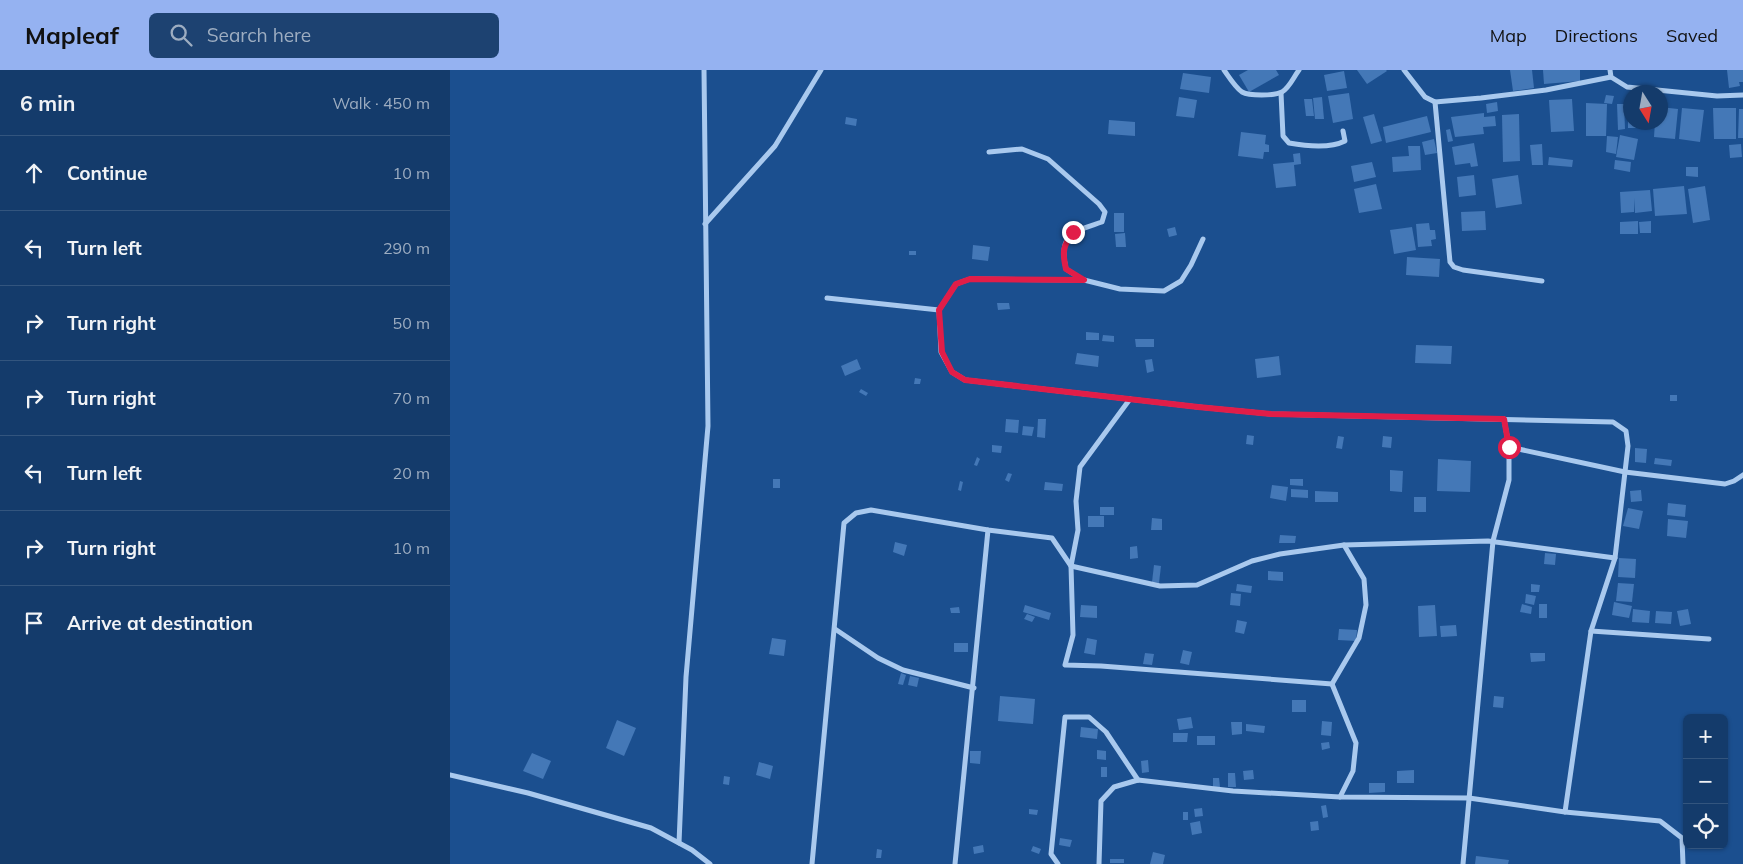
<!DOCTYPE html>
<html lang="en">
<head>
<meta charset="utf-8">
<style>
  :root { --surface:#143b6b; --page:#1d4271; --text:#f1f3f6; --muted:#9dadc1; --line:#33557e; --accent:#95b2f1 }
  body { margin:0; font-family:Mulish,sans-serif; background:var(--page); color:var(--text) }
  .controls { position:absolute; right:15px; bottom:15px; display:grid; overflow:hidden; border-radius:8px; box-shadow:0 1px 4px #0004 }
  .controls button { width:45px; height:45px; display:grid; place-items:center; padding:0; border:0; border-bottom:1px solid var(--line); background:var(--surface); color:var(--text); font:25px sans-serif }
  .compass { position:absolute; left:1173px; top:15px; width:45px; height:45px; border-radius:50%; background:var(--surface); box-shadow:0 1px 4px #0004; rotate:169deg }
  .stop { position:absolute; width:15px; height:15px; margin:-11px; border:4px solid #e11d48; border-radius:50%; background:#fff }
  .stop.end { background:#e11d48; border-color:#fff; box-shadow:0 1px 5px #0008 }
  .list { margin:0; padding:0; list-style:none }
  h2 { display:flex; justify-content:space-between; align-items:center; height:65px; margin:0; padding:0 20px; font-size:21px }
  h2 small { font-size:16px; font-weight:400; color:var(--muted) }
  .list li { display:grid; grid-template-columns:32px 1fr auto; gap:15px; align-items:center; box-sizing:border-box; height:75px; padding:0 20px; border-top:1px solid var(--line) }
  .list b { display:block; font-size:19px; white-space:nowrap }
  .list em { font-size:16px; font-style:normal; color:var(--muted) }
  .icon { flex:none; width:28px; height:28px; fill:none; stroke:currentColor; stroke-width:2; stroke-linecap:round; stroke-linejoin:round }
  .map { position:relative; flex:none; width:1293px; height:794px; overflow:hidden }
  header { display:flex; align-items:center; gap:30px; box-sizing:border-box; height:70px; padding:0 25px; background:var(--accent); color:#111 }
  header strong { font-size:24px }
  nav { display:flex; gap:28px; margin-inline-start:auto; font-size:18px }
  .search { width:350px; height:45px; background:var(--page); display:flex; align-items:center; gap:12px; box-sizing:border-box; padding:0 18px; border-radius:8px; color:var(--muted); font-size:19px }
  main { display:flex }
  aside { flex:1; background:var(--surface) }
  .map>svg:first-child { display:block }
  .building { fill:#4478b7 }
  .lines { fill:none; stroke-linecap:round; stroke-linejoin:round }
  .street { stroke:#a9c9ee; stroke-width:5 }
  .route { stroke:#e11d48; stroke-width:6 }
</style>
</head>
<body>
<header>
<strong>Mapleaf</strong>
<div class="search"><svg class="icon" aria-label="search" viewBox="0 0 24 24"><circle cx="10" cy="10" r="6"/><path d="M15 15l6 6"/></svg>Search here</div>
<nav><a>Map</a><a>Directions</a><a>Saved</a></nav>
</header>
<main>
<aside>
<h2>6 min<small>Walk · 450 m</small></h2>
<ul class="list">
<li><svg class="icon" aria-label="ahead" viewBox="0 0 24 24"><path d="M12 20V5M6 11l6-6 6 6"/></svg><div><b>Continue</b></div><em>10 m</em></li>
<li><svg class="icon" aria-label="left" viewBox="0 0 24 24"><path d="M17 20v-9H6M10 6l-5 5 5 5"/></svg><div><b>Turn left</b></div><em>290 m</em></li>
<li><svg class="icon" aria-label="right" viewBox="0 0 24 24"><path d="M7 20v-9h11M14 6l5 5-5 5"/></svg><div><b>Turn right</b></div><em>50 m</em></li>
<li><svg class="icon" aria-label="right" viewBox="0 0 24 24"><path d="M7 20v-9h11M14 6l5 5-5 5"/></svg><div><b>Turn right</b></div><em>70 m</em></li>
<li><svg class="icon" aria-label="left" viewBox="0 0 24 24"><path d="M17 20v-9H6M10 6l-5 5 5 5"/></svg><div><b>Turn left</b></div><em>20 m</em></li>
<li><svg class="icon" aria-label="right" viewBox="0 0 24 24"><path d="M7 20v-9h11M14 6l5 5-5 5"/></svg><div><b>Turn right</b></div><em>10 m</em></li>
<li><svg class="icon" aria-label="arrive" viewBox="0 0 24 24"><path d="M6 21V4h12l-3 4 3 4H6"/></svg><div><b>Arrive at destination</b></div></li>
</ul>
</aside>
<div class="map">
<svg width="1293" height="794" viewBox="0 0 1293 794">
  <rect width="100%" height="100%" fill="#1b4f8f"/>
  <g class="building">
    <polygon points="798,0 826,0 829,5 799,22 789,5"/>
    <polygon points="907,0 936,0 937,1 917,14"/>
    <polygon points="1060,0 1082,0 1084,18 1063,21"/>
    <polygon points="1093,0 1130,0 1130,11 1094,14"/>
    <polygon points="1277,0 1293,0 1293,12 1289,12 1290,16 1279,18"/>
    <polygon points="894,1 897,18 877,21 874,5"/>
    <polygon points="733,3 761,7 759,23 730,19"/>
    <polygon points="899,23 903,49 883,53 878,26"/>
    <polygon points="1156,25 1164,26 1162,34 1154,33"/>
    <polygon points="729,27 747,30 744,48 726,46"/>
    <polygon points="872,27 874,49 865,49 863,28"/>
    <polygon points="854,29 862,29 864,46 856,46"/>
    <polygon points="1122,29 1124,61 1101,62 1099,30"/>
    <polygon points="1047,32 1048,41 1037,43 1036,34"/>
    <polygon points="1136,33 1157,34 1156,66 1136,66"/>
    <polygon points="1178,33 1180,33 1180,52 1190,52 1190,58 1178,58"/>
    <polygon points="1167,34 1174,34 1175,59 1168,60"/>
    <polygon points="1210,37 1228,39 1225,69 1204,67 1205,52 1210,52"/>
    <polygon points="1232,38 1254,40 1250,72 1229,69"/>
    <polygon points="1263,38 1286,38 1286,69 1264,69"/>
    <polygon points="1289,39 1293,39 1293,68 1288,68"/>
    <polygon points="1034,43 1034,47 1045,46 1046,56 1033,57 1034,64 1005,67 1001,47"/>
    <polygon points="924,44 932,71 921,74 913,47"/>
    <polygon points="1069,44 1070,91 1053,92 1052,45"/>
    <polygon points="977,46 981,62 936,73 933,57"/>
    <polygon points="396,47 407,49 406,56 395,54"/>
    <polygon points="659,50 685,52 685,66 658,64"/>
    <polygon points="1000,59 1003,71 998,72 996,60"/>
    <polygon points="791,62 816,65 815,74 819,75 819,82 814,82 813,89 788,86"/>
    <polygon points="1170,65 1188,69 1184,90 1166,87"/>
    <polygon points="1157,66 1168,67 1166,84 1156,82"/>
    <polygon points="984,69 987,83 975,85 972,72"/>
    <polygon points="1024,73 1028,96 1021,97 1020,93 1005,95 1002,77"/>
    <polygon points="1092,74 1093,95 1082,95 1080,75"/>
    <polygon points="1291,74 1292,87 1280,88 1279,75"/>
    <polygon points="958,76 970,76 971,100 943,102 942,87 959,86"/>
    <polygon points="850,83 851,94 844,95 846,116 826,118 823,94 844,92 843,84"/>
    <polygon points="1099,87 1123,90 1122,97 1098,95"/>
    <polygon points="1165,90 1181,92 1180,102 1164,99"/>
    <polygon points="922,92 926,107 904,112 901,96"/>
    <polygon points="1236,97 1248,97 1248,107 1236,106"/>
    <polygon points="1024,105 1026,125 1009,127 1007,107"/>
    <polygon points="1068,105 1072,134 1046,138 1042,109"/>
    <polygon points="926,114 932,139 909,143 904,119"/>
    <polygon points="1234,116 1237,144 1205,146 1203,119"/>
    <polygon points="1255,116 1260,150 1243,153 1238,119"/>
    <polygon points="1200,120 1202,141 1185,143 1184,128 1184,142 1171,143 1170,122"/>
    <polygon points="1035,141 1036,160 1012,161 1011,142"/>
    <rect x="664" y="143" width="10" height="19"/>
    <polygon points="1188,151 1188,164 1170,164 1170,152"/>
    <polygon points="1201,151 1201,163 1190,163 1189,152"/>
    <polygon points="979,153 980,160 985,160 986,169 981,170 982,176 968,177 966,154"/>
    <polygon points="725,157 727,165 719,167 717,159"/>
    <polygon points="962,157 966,180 944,184 940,160"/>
    <polygon points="675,163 676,177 666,177 665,164"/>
    <polygon points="523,175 540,177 538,191 522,189"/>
    <rect x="459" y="181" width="7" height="4"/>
    <polygon points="957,187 990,189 989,207 956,205"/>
    <polygon points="547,233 559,233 560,239 548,240"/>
    <polygon points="636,262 649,263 649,270 636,270"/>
    <polygon points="653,265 664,266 664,272 652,271"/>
    <polygon points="685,269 704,269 704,277 686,277"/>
    <polygon points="966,275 1002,276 1001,294 965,293"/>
    <polygon points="627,283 649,286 648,297 625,294"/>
    <polygon points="829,286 831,305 807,308 805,289"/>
    <polygon points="407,289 411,299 395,306 391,296"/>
    <polygon points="702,289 704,301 697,303 695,290"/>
    <polygon points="465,308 471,309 470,314 464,314"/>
    <polygon points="411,319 418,323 416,326 409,322"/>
    <rect x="1220" y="325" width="7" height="6"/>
    <polygon points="556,349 569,350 568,363 555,362"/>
    <polygon points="588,349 596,349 595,368 587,367"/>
    <polygon points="573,356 584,357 582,366 572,365"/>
    <polygon points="797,365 804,366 803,375 796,374"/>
    <polygon points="888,366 894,367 892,379 886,378"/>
    <polygon points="933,366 942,367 941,378 932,377"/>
    <polygon points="542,375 552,376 551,383 542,382"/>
    <polygon points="1185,378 1197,379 1196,393 1185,392"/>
    <polygon points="527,387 530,389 527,396 524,395"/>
    <polygon points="1205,388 1222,390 1221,396 1204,394"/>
    <polygon points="988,389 1021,391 1020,422 987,421"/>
    <polygon points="940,400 953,401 952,422 940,421"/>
    <polygon points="558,403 562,404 559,412 555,410"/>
    <rect x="323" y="409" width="7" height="9"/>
    <polygon points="840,409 853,409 853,416 840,415"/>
    <polygon points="510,411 513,412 511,421 508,420"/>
    <polygon points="595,412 613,414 612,421 594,420"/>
    <polygon points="822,415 838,417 836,431 820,428"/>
    <polygon points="841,419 858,420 858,428 841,427"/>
    <polygon points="1191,420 1192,431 1181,432 1180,421"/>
    <polygon points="865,421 888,422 888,432 865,432"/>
    <rect x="964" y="427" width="12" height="15"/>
    <polygon points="1218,433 1236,435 1235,447 1217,445"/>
    <rect x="650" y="437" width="14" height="8"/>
    <polygon points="1178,438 1193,441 1189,459 1173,456"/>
    <rect x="638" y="446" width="16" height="11"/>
    <polygon points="702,448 712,449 712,460 701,460"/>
    <polygon points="1218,449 1238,451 1236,468 1217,466"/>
    <polygon points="830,465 846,466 845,473 829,473"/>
    <polygon points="445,472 457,475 454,486 443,482"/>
    <polygon points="687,476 688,488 680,489 680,477"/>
    <polygon points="1095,483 1106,484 1105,495 1094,494"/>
    <polygon points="1169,488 1186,489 1185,508 1168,507"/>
    <polygon points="704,495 711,496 709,513 702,512"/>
    <polygon points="818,501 833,502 833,511 818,510"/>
    <polygon points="1168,513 1184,514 1182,532 1166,531"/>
    <polygon points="787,514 802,516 801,523 786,521"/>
    <polygon points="1081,514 1090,515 1089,522 1081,522"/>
    <polygon points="781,523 791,524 790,536 780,535"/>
    <polygon points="1076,524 1086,526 1084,535 1075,533"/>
    <polygon points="1164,532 1182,536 1179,548 1162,545"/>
    <polygon points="1072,534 1082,537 1081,544 1070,542"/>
    <rect x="1089" y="534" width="8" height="14"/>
    <polygon points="575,535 601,543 599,550 573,542"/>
    <polygon points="631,535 647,536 647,548 630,547"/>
    <polygon points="985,535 987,566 969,567 968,536"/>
    <polygon points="509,537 510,543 501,543 500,538"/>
    <polygon points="1183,539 1200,541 1199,553 1182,552"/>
    <polygon points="1238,539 1241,554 1230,556 1227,541"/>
    <polygon points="1206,541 1222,542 1221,554 1205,553"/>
    <polygon points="577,544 585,547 582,552 574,549"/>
    <polygon points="787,550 797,552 794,564 785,562"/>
    <polygon points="1006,555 1007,566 991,567 990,556"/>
    <polygon points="889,559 907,560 906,571 888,570"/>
    <polygon points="322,568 336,570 334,586 319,584"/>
    <polygon points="637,568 647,570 645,585 634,583"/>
    <rect x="504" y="573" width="14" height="9"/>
    <polygon points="733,580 742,582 739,595 730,593"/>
    <polygon points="695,583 704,584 702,595 693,594"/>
    <polygon points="1080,583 1095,583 1095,591 1081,592"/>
    <polygon points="451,603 456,605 453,615 448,614"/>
    <polygon points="460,606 469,608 467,617 458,615"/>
    <polygon points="550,626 585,629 583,654 548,651"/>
    <polygon points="1044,626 1054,627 1053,638 1043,637"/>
    <rect x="842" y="630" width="14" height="12"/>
    <polygon points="741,647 743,658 729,660 727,649"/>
    <polygon points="167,650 186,658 174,686 156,678"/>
    <polygon points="872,651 882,652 881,666 871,665"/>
    <polygon points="781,652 792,652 792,664 782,665"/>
    <polygon points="796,654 815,656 814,663 796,661"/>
    <polygon points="631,657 648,659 647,669 630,667"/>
    <polygon points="723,663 738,663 737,672 723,672"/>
    <rect x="747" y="666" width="18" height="9"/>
    <polygon points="879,672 880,678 872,680 871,673"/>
    <polygon points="647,680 656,681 656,690 647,689"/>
    <polygon points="520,681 531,681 530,694 520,693"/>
    <polygon points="82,683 101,691 93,709 73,701"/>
    <polygon points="698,690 699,702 692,703 691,691"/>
    <polygon points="309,692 323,696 320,709 306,705"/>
    <rect x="651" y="697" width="6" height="10"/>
    <polygon points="803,700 804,709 794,710 793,701"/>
    <polygon points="964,700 964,713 947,713 947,701"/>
    <polygon points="778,703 785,703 786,717 778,717"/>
    <polygon points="274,706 280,707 279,715 273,714"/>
    <polygon points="763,708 769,708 770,717 763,717"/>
    <polygon points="919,713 935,713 935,722 919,723"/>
    <polygon points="876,735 878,747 873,748 871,736"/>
    <polygon points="752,738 753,746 745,747 744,739"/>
    <polygon points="579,739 588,740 587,745 579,744"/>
    <rect x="733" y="742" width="5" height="8"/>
    <polygon points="750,751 752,763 742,765 740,753"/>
    <polygon points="868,751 869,760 861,761 860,752"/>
    <polygon points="610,768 622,770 620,777 609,775"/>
    <polygon points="533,775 534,782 524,784 523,777"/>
    <polygon points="583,776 591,779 589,784 581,781"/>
    <polygon points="427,779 432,780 431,788 426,788"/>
    <polygon points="703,782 715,785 713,794 700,794"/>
    <polygon points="1026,786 1059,790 1058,794 1025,794"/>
    <rect x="660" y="789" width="14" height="4"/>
  </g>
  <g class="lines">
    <g class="street">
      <path d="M774,0c5,7 11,17 18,22 7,4 32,4 40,0 8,-5 11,-14 17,-22"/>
      <polyline points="954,0 975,27 985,32 1031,28 1096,20 1161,7"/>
      <polyline points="1160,0 1161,7 1177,17 1267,26 1293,25"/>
      <path d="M831,23l2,43 6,7c17,3 40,6 56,-2l-2,-10"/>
      <polyline points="985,32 1000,192 1004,197 1013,200 1092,211"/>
      <path d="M539,82l33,-3 26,10 51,45 6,8 -3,10c-29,10 -44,11 -36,47l17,11"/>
      <polyline points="255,154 325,76 371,0"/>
      <polyline points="753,169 741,195 731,211 714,221 670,219 634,210 520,209 506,214 489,240 491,282 502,302 515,310 748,337 821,344 1163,352 1176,361 1178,376 1165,488 1141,561 1115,742"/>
      <polyline points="377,228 489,240"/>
      <polyline points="680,329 630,397 626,431 628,460 621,496 623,565 615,595 651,596 882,614"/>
      <polyline points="1059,377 1175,402 1275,414 1284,411 1293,405"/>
      <polyline points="385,559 428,588 453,600 524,618"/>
      <polyline points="1141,561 1259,569"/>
      <polyline points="882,614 909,568 916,535 914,509 894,475"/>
      <polyline points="882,614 906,673 903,701 890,727"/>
      <polyline points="0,705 78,723 201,758 242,780 260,794"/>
      <polyline points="229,773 236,607 258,356 254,0"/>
      <polyline points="362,794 394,453 406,443 421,440 538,460 602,468 621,496 710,516 747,515 802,491 830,484 894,475 1038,471 1165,488"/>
      <polyline points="505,794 538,460"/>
      <polyline points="608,794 601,784 615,647 639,647 656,662 688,710"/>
      <polyline points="649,794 651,731 664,717 688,710 783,721 890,727 1019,728 1115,742 1210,751 1232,768 1233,794"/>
      <polyline points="1013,794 1043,471 1059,410 1059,377 1054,349"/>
    </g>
  </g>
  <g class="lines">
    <path class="route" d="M623,162c-10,14 -11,20 -7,37l18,11 -114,-1 -14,5 -17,26 3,42 10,20 13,8 233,27 73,7 233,5 5,28"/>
  </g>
</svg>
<div class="controls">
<button>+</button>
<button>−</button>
<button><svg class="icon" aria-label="locate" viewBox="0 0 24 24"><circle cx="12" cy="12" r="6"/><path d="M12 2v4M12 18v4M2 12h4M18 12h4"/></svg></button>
</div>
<svg class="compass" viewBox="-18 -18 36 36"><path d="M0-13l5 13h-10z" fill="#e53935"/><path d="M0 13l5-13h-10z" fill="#9dadc1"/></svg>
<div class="stop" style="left:1059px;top:377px"></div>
<div class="stop end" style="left:623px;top:162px"></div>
</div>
</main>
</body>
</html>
